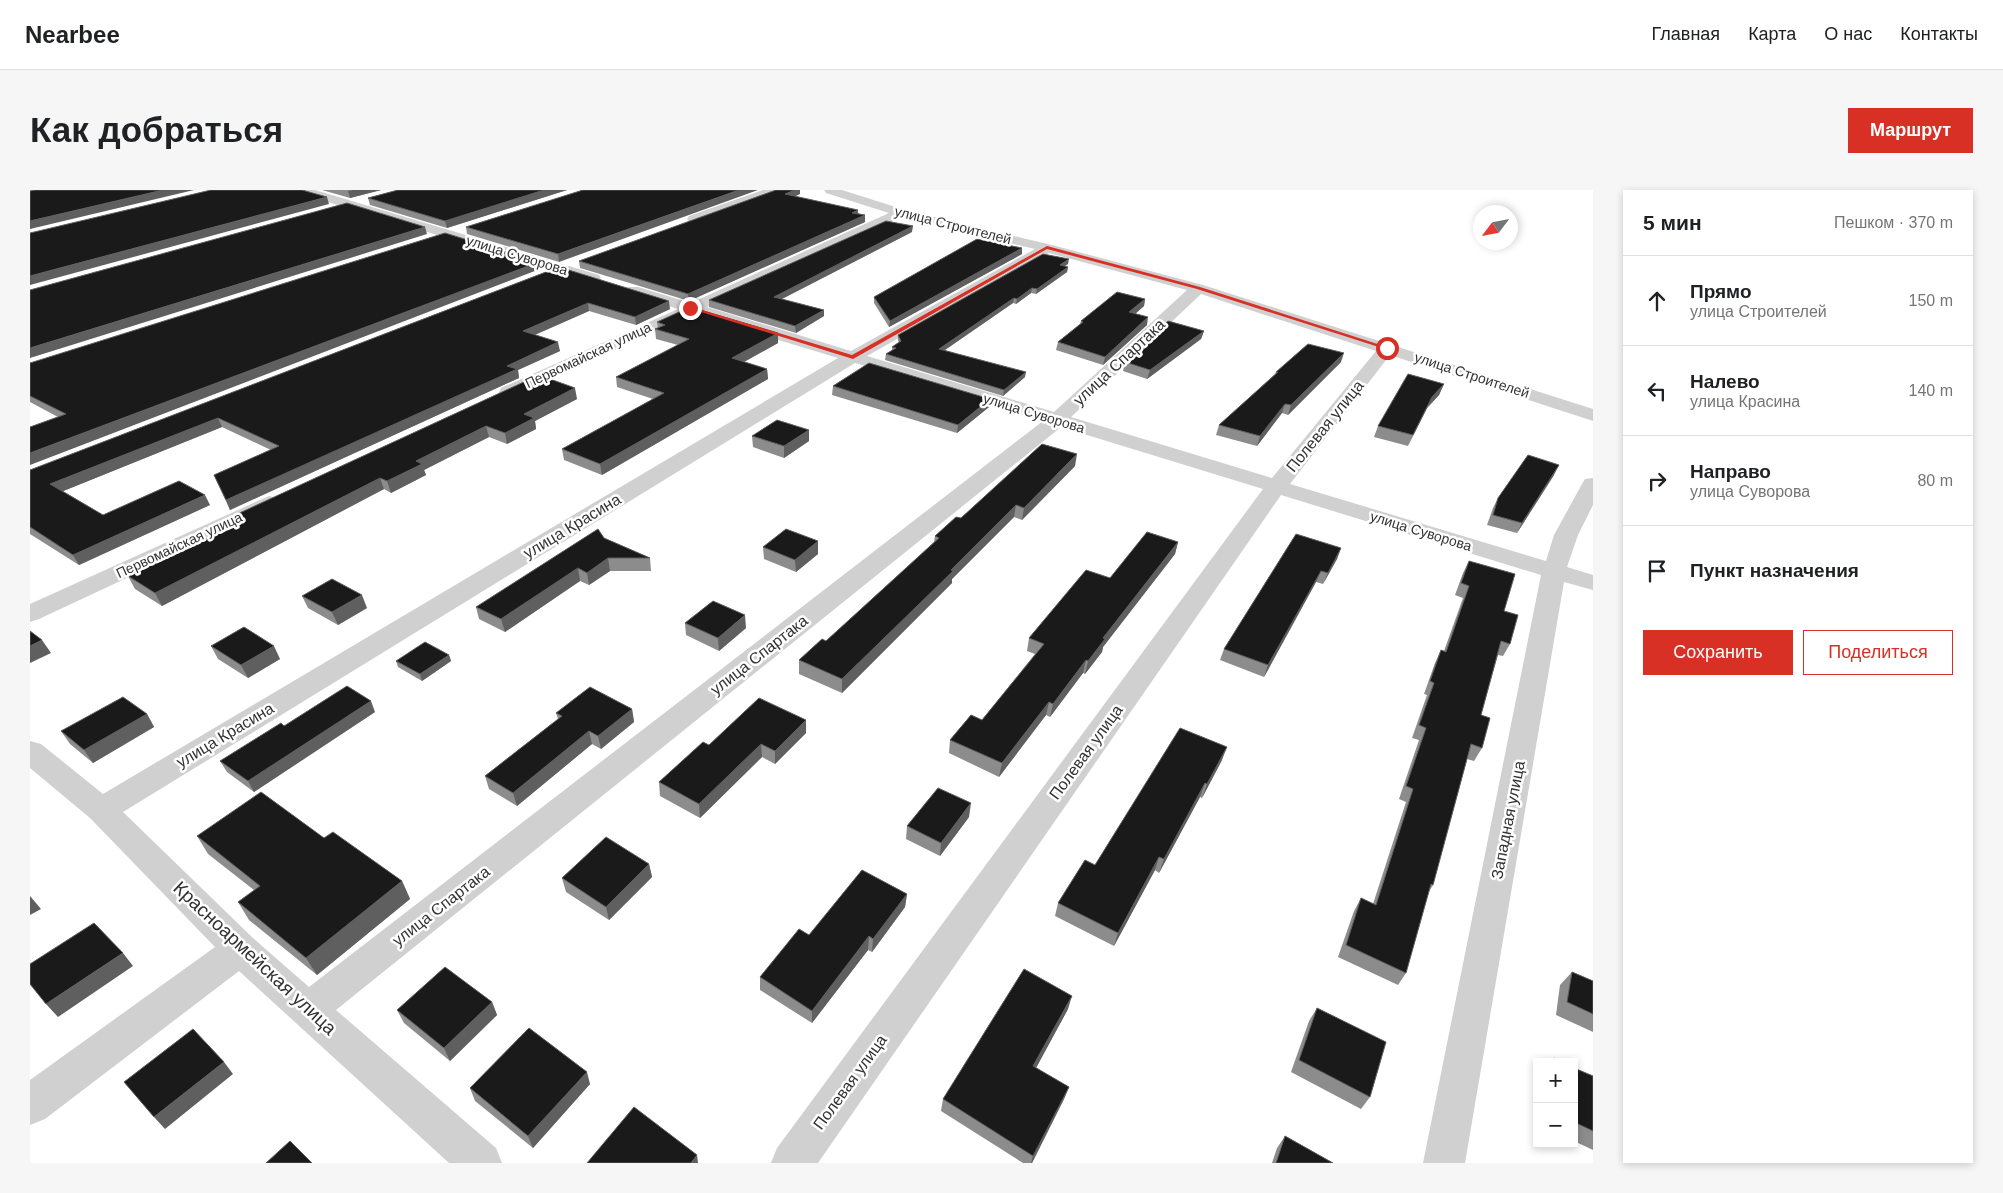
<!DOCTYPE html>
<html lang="ru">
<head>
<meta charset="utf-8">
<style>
  :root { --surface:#fff; --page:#f6f6f6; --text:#202124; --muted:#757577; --line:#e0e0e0; --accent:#d93025 }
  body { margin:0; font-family:Helvetica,sans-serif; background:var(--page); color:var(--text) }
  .controls { position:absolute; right:15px; bottom:15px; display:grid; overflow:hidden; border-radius:0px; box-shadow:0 2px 8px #0003 }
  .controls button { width:45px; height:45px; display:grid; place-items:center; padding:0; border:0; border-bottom:1px solid var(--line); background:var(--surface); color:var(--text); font:25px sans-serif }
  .compass { position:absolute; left:1443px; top:15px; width:45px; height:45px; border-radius:50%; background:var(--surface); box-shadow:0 2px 8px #0003; rotate:238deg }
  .stop { position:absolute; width:15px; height:15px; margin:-11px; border:4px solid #d93025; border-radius:50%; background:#fff }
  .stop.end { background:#d93025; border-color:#fff; box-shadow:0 1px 5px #0008 }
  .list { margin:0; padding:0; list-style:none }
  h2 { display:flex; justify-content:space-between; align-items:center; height:65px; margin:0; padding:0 20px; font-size:21px }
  h2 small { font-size:16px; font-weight:400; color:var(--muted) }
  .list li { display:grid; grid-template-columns:32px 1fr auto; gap:15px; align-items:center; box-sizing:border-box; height:90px; padding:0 20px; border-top:1px solid var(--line) }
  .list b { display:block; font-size:19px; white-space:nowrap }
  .list p { margin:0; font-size:16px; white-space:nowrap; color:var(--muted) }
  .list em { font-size:16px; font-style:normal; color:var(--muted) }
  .actions { display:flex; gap:10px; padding:15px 20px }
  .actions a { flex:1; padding:11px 0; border:1px solid var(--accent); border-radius:0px; text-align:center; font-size:18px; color:var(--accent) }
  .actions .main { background:var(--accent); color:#fff }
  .icon { flex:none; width:28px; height:28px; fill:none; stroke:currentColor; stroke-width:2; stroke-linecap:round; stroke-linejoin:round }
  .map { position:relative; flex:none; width:1563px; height:973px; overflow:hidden; border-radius:0px }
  header { display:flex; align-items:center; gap:30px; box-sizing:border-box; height:70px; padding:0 25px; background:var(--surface); border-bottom:1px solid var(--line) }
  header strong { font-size:24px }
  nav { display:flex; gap:28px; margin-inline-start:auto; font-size:18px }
  .intro { display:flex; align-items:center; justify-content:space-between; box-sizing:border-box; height:120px; padding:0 30px }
  h1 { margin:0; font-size:35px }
  .button { padding:12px 22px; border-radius:0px; background:var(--accent); color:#fff; font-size:18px; font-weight:700 }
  main { display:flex; gap:30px; padding:0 30px }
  aside { flex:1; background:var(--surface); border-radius:0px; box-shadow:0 2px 8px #0003 }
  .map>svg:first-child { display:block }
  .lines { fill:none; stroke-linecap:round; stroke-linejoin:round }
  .minor { fill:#d0d0d0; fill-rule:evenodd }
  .wall { fill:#8c8c8c }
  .shaded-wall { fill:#5f5f5f }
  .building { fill:#1a1a1a; stroke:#5f5f5f }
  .route { fill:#d93025 }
  .labels { text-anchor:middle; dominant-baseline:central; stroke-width:5; stroke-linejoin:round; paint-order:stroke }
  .far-street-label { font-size:14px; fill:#333; stroke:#fff }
  .street-label { font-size:16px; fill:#333; stroke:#fff }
  .near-street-label { font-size:19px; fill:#333; stroke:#fff }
</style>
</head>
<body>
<header>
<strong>Nearbee</strong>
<nav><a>Главная</a><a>Карта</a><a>О нас</a><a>Контакты</a></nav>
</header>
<div class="intro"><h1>Как добраться</h1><a class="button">Маршрут</a></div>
<main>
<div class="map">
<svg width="1563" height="973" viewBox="0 0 1563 973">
  <rect width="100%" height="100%" fill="#fff"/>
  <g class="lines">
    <g class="minor">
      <polygon points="266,0 285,0 569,85 571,88 569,91 559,91 268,3"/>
      <polygon points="733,0 751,0 749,3 669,32 659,32 657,29 659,26"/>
      <path d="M794,0h18l63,20 147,35 151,40 390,124v12l-203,-66 -100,129 256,77 8,-26 28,-51 3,-5 8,-1v27l-15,30 -11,32 26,8v15l-29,-8 -99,581h-42l118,-588 -260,-80 -463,668h-47l6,-15 486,-659 -202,-62 -725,583 160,138 6,15h-53l-210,-192 -194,148 -15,6v-45l185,-133 -125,-129 -60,-50v-27l11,3 62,50 735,-436 -145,-44 -178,82 -7,2 -7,-2 -2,-4 2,-4 177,-79 -50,-16 -3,-3 3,-3h10l53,16 198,-90 -63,-20zM872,27l133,32 -184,102 -144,-44zM1019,63l138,37 -133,122 -187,-56zM1171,104l175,57 -104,127 -201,-61zM825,173l188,58 -734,566 -56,-49 -130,-126z"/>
      <polygon points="239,306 247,308 250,313 247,318 9,429 0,432 0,414"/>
    </g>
  </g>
  <g class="wall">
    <polygon points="292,0 351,0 320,8"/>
    <polygon points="368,0 537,0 417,38 340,15 338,8"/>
    <polygon points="553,0 529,72 437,44 436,37"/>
    <polygon points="770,4 765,6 835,25 835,32 659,111 550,78 549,71"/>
    <polygon points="882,42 752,109 794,126 766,143 679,117 679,110"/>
    <polygon points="992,58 992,64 859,137 844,113 844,107"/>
    <polygon points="1038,74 1035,76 1038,77 1037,82 1006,104 1001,103 986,114 983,113 915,160 995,187 973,206 855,170 856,164 862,160 862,157 869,152 868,151 868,145"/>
    <polygon points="529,77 640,119 606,135 559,121 505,145 530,161 488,180 489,188 200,320 184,285 241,260 192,237 33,301 73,325 180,315 49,375 0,344 0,280"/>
    <polygon points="510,79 28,227 0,212 0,173"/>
    <polygon points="1115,109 1114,116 1105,124 1117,135 1073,175 1026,160 1028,152 1050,134 1051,131"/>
    <polygon points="627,132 748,143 748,153 714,172 737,179 738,189 572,285 534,270 532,259 623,209 587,197 586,187 648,155 626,149 625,139 628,138"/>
    <polygon points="1174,141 1171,149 1117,189 1093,181 1095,172"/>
    <polygon points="1311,172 1258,225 1252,223 1227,256 1186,245 1189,235 1245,184 1246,182"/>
    <polygon points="509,185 547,209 505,231 506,239 477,254 459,247 394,280 396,285 361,303 354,299 132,416 105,399 98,386 207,334"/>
    <polygon points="1414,194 1409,205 1397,218 1378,256 1344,247 1348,236"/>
    <polygon points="803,196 959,217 927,243 802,205"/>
    <polygon points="722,246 779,251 754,268 723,257"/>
    <polygon points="1045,276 992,330 984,327 922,389 922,393 812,503 769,484 769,470 796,451 904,352 905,346 931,328"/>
    <polygon points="1524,285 1487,343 1457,335 1463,318 1468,308"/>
    <polygon points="574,348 620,368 621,381 580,381 559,395 550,391 475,442 449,429 446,417"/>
    <polygon points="788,351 788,364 766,382 734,369 733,357"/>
    <polygon points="1148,352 1145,364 1073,457 1072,462 1055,484 1053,483 1020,527 1016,525 969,587 919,563 920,550 952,530 1005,464 997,461 999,448 1080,388"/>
    <polygon points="1311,358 1307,369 1293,394 1286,392 1234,487 1190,470 1194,459"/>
    <polygon points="1439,371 1474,421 1480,454 1473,466 1468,465 1451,525 1452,558 1444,571 1437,569 1403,695 1398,703 1376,783 1368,795 1308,767 1324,721 1331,708 1343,714 1376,612 1369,609 1389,550 1382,548 1397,505 1394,504 1405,473 1411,460 1414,461 1433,408 1425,405 1433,383"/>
    <polygon points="272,406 337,418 308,435 278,418"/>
    <polygon points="655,433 716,438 689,461 656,445"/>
    <polygon points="181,456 250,469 218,488 188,469"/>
    <polygon points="419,465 421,471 392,491 368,477 366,471"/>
    <polygon points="602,519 604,532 571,559 562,554 487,616 459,599 455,586 528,529 526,523"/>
    <polygon points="345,522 224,602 197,582 190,571 254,536"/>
    <polygon points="117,524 124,537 63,573 40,554 31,541"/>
    <polygon points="776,543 745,574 732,567 670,628 630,606 629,592 679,555"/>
    <polygon points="1192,570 1172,608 1170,607 1129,683 1125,680 1084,756 1025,726 1028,713 1065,675"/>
    <polygon points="939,627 910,666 876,649 877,636"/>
    <polygon points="167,646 294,648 372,691 380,709 287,785 219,730 208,712 224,700 178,664"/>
    <polygon points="619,674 622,687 579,730 536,702 532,688"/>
    <polygon points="877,704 875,717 842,762 838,760 782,833 730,800 730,787 779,745"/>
    <polygon points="1542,782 1563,791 1563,842 1526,825 1530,795"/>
    <polygon points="462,812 467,825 420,871 374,833 367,820"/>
    <polygon points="1287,818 1340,907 1331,919 1261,882 1279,831"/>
    <polygon points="1038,819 1006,878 1039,897 1034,909 1002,973 993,973 911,921 913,909"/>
    <polygon points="1544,878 1563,886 1563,960 1544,951"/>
    <polygon points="560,894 503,958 445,911 440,898"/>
    <polygon points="1507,916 1507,932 1504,931"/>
    <polygon points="1255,946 1303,973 1242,973 1247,958"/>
  </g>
  <g class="shaded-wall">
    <polygon points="133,0 164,0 0,39 0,31"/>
    <polygon points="323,0 351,0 320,8 318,1"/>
    <polygon points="514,0 537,0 417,38 415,31"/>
    <polygon points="709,0 728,0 529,72 528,64"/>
    <polygon points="765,0 770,0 770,4 755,11 755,4"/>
    <polygon points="297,7 299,14 0,95 0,86"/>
    <polygon points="828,20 828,26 822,23"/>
    <polygon points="835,25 835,32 659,111 658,104"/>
    <polygon points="883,36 882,42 744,113 744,107"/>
    <polygon points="395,37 397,44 0,168 0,158"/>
    <polygon points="992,58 992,64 859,137 860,131"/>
    <polygon points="1039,69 1038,74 1029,80 1030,75"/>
    <polygon points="509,72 510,79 0,275 0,263"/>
    <polygon points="1038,77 1037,82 1006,104 1007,99"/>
    <polygon points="1002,98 1001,103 986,114 987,109"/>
    <polygon points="984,108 983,113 909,164 909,159"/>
    <polygon points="1115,109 1114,116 1098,130 1099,122"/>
    <polygon points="639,111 640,119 606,135 605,127"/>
    <polygon points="558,113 559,121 495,149 493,141"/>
    <polygon points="794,120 794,126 766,143 765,136"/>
    <polygon points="1118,127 1117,135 1073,175 1075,167"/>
    <polygon points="1174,141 1171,149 1117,189 1120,180"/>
    <polygon points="748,143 748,153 703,178 702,168"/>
    <polygon points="528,152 530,161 488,180 489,188 200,320 196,310 477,176"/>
    <polygon points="1314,163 1311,172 1258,225 1261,215"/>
    <polygon points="737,179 738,189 572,285 570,274"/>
    <polygon points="996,182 995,187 973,206 974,200"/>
    <polygon points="1414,194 1409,205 1397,218 1378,256 1402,207"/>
    <polygon points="545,198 547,209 505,231 506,239 477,254 475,243 494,224"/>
    <polygon points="960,209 959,217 927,243 928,235"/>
    <polygon points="1255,214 1252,223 1227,256 1230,246"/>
    <polygon points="188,228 192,237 26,304 20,294"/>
    <polygon points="456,236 459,247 394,280 396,285 361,303 357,291 386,271"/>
    <polygon points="779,240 779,251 754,268 754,256"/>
    <polygon points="1047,264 1045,276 992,330 994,318"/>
    <polygon points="1529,275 1524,285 1487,343 1492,333"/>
    <polygon points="350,288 354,299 132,416 125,403"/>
    <polygon points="175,305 180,315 49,375 43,365"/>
    <polygon points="986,315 984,327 922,389 922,393 812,503 812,489"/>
    <polygon points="788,351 788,364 766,382 765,370"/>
    <polygon points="1148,352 1145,364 1073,457 1072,462 1055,484 1058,471 1073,448"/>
    <polygon points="1311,358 1307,369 1293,394 1298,383"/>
    <polygon points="578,368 580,381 559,395 557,383"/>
    <polygon points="548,378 550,391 475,442 471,429"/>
    <polygon points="1291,381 1286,392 1234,487 1238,475"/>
    <polygon points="332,405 337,418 308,435 302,422"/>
    <polygon points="715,425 716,438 689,461 688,448"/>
    <polygon points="12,450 21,463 0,473 0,456"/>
    <polygon points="244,456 250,469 218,488 211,475"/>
    <polygon points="419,465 421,471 392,491 390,484"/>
    <polygon points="1056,470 1053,483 1020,527 1023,514"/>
    <polygon points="341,511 345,522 224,602 218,591"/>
    <polygon points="1019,512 1016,525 969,587 972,573"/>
    <polygon points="602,519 604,532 571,559 568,546"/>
    <polygon points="117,524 124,537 63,573 54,560"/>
    <polygon points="776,530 776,543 745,574 745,561"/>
    <polygon points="559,541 562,554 487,616 483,603"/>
    <polygon points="731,554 732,567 670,628 669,614"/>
    <polygon points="1197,557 1192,570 1172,608 1177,594"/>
    <polygon points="1175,593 1170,607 1129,683 1134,669"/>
    <polygon points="941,613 939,627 910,666 911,653"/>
    <polygon points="1129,667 1125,680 1084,756 1088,743"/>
    <polygon points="619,674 622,687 579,730 576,717"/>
    <polygon points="372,691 380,709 287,785 276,768"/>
    <polygon points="877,704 875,717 842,762 843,749"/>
    <polygon points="0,706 11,719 0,725"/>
    <polygon points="839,746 838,760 782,833 782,821"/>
    <polygon points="93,763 103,776 28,827 16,814"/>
    <polygon points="1042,806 1038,819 1000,889 1003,876"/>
    <polygon points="462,812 467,825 420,871 414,858"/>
    <polygon points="194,872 203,884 135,939 124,927"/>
    <polygon points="557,882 560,894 503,958 498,946"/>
    <polygon points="1039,897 1034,909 1002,973 1001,973 1003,966"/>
    <polygon points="667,965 668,973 661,973"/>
  </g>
  <g class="building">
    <polygon points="5,0 133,0 0,31 0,1"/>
    <polygon points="181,0 272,0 297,7 0,86 0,43"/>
    <polygon points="368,0 514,0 415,31 338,8"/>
    <polygon points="553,0 709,0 528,64 436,37"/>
    <polygon points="746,0 765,0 755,4 828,20 822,23 835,25 658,104 549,71"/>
    <polygon points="317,13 395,37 0,158 0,100"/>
    <polygon points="856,31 883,36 744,107 794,120 765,136 679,110"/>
    <polygon points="415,43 509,72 0,263 0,237 36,224 0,206 0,173"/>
    <polygon points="947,49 992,58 860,131 844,107"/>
    <polygon points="1013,64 1039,69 1030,75 1038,77 1007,99 1002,98 987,109 984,108 909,159 996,182 974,200 856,164 866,158 862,157 871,151 868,145"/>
    <polygon points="529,77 639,111 605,127 558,113 493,141 528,152 477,176 487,179 196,310 184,285 249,256 188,228 20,294 73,325 149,291 175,305 43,365 0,337 0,280"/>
    <polygon points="1087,102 1115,109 1099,122 1118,127 1075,167 1028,152 1053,132 1051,131"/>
    <polygon points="660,117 748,143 702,168 737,179 570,274 532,259 634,203 586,187 659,149 625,139 635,135 627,132"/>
    <polygon points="1138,131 1174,141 1120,180 1095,172"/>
    <polygon points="1278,154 1314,163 1261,215 1255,214 1230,246 1189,235 1248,182 1246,182"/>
    <polygon points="839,173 960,209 928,235 803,196"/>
    <polygon points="1378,184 1414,194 1402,207 1383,245 1348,236"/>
    <polygon points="509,185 545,198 494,224 504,228 475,243 456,236 386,271 392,274 357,291 350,288 125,403 98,386 207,334 203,326"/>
    <polygon points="747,230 779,240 754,256 722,246"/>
    <polygon points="1012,254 1047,264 994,318 986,315 921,380 923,381 812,489 769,470 792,449 796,451 909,348 905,346 926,327 931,328"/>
    <polygon points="1498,265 1529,275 1492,333 1463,325 1468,308"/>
    <polygon points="568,339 574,348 620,368 578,368 557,383 548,378 471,429 446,417"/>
    <polygon points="756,339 788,351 765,370 733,357"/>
    <polygon points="1117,342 1148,352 1073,448 1075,449 1058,471 1056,470 1023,514 1019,512 972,573 920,550 941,525 952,530 1014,454 999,448 1056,380 1080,388"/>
    <polygon points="1266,344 1311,358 1298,383 1291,381 1238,475 1194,459"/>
    <polygon points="1439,371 1485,384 1474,421 1488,425 1480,454 1471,451 1451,525 1460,528 1452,558 1441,554 1403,695 1401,694 1376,783 1316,755 1331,708 1346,715 1383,599 1376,596 1396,538 1389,535 1404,493 1400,491 1411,460 1416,462 1439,396 1431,393"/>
    <polygon points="302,389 332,405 302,422 272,406"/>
    <polygon points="683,411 715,425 688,448 655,433"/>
    <polygon points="214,437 244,456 211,475 181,456"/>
    <polygon points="0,441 12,450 0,456"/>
    <polygon points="395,452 419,465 390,484 366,471"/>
    <polygon points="317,496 341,511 218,591 190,571 251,533 254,536"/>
    <polygon points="560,497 602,519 568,546 559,541 483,603 455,586 532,526 526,523"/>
    <polygon points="93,507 117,524 54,560 31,541"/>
    <polygon points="729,508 776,530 745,561 731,554 669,614 629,592 673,552 679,555"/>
    <polygon points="1150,538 1197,557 1177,594 1175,593 1134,669 1129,667 1088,743 1028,713 1055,670 1065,675"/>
    <polygon points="908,598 941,613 911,653 877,636"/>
    <polygon points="231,602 294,648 303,642 372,691 276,768 208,712 230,696 167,646"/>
    <polygon points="576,647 619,674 576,717 532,688"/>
    <polygon points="832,680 877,704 843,749 839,746 782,821 730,787 769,739 779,745"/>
    <polygon points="64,733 93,763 16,814 0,794 0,774"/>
    <polygon points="415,777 462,812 414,858 367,820"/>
    <polygon points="994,779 1042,806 1003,876 1039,897 1003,966 913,909"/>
    <polygon points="1542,782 1563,791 1563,824 1537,812"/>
    <polygon points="1287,818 1356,852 1340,907 1269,870"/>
    <polygon points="499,838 557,882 498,946 440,898"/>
    <polygon points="163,839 194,872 124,927 94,892"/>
    <polygon points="1524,868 1532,872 1524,872"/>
    <polygon points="1544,878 1563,886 1563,941 1544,932"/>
    <polygon points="604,917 667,965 661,973 557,973"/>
    <polygon points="1255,946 1303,973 1246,973"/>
    <polygon points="260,951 282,973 236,973"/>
  </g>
  <polygon class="route" points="1017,56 1170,97 1360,158 1355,159 1167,99 1017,59 823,169 658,118 662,117 822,165"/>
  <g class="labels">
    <g class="far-street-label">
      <text transform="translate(923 35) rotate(14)">улица Строителей</text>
      <text transform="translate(487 65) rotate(17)">улица Суворова</text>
      <text transform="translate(558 165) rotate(-25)">Первомайская улица</text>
      <text transform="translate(1442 185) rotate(18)">улица Строителей</text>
      <text transform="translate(1004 223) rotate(17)">улица Суворова</text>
      <text transform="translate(1391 341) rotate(17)">улица Суворова</text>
      <text transform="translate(149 355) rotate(-25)">Первомайская улица</text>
    </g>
    <g class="street-label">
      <text transform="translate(1089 172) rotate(-43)">улица Спартака</text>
      <text transform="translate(1295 236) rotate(-51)">Полевая улица</text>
      <text transform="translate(542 336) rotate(-31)">улица Красина</text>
      <text transform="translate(729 465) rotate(-38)">улица Спартака</text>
      <text transform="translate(195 545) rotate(-31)">улица Красина</text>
      <text transform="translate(1056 562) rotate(-54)">Полевая улица</text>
      <text transform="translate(1478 630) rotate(-79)">Западная улица</text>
      <text transform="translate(411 716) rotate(-38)">улица Спартака</text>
      <text transform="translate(820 892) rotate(-54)">Полевая улица</text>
    </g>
    <g class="near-street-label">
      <text transform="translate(225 768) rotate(43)">Красноармейская улица</text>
    </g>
  </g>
</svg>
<div class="controls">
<button>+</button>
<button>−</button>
</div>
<svg class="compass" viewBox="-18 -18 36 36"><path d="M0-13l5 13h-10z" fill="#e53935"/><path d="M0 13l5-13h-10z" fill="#757577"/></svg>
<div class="stop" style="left:1357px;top:158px"></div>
<div class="stop end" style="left:660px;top:118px"></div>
</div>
<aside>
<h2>5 мин<small>Пешком · 370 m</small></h2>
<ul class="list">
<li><svg class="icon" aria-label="ahead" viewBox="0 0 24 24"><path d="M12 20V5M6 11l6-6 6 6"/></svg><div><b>Прямо</b><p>улица Строителей</p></div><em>150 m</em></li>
<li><svg class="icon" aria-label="left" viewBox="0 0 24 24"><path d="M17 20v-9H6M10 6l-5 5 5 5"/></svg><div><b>Налево</b><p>улица Красина</p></div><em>140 m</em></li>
<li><svg class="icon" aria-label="right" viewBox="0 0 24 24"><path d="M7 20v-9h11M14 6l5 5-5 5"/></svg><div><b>Направо</b><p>улица Суворова</p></div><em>80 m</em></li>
<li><svg class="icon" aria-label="arrive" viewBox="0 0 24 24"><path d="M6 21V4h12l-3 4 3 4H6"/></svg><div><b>Пункт назначения</b></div></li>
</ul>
<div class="actions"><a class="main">Сохранить</a><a>Поделиться</a></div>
</aside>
</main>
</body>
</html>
